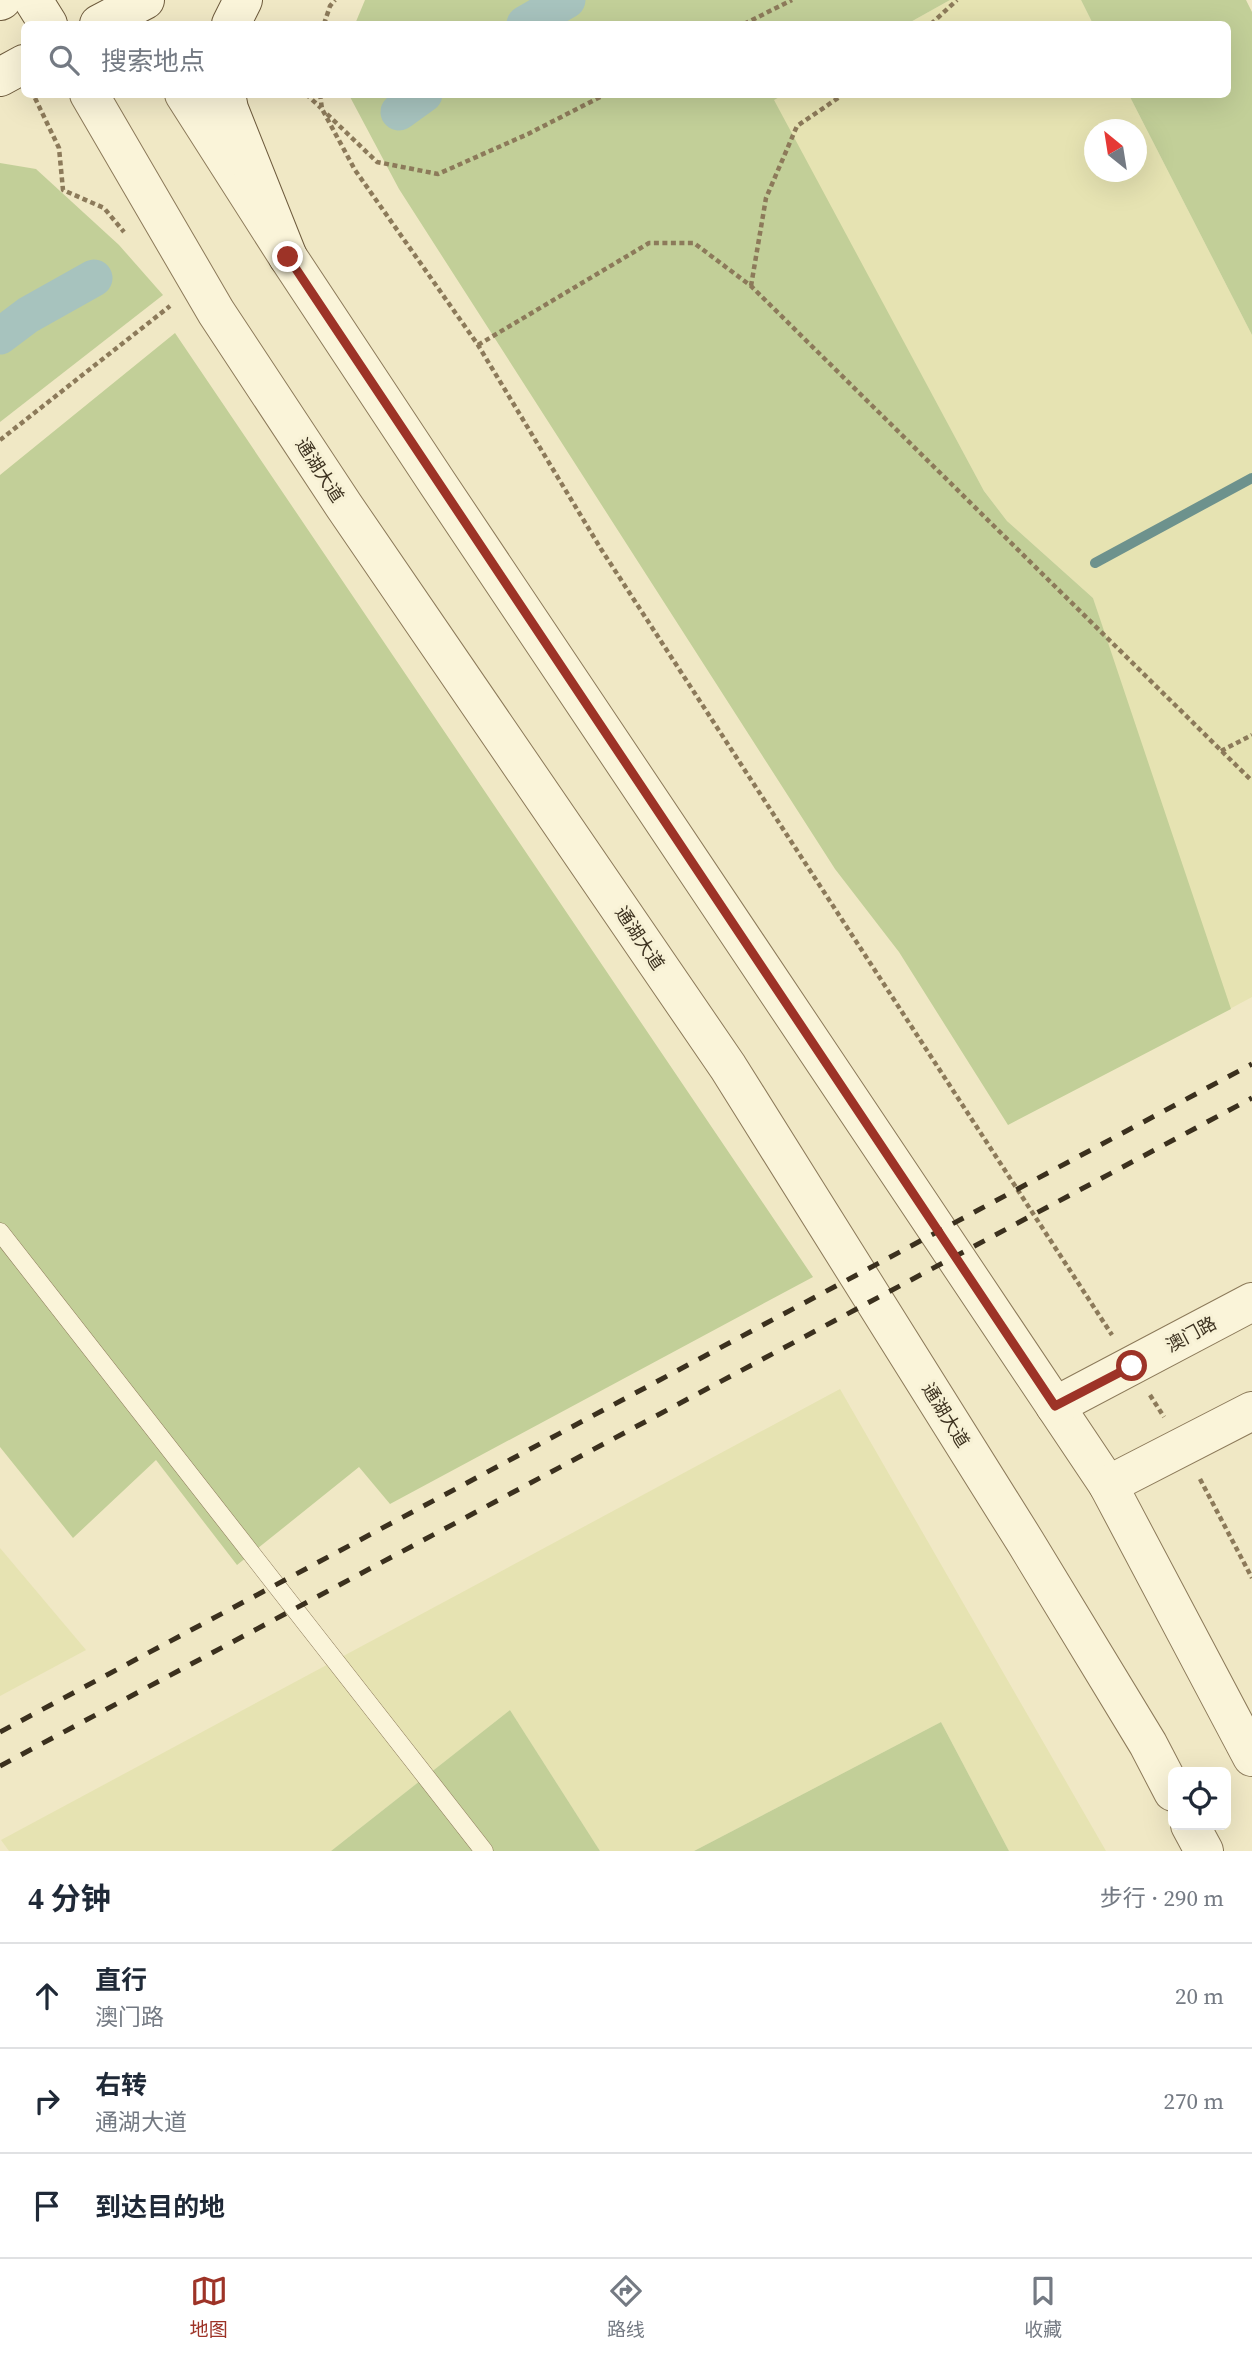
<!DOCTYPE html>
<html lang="zh">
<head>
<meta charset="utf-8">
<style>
  :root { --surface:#fff; --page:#f2f2f3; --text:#1f2937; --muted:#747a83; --line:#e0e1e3; --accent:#9d3327 }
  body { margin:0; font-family:"Source Serif 4","Noto Sans SC",serif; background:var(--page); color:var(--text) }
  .controls { position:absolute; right:21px; bottom:21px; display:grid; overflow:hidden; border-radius:10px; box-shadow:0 7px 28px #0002 }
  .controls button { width:63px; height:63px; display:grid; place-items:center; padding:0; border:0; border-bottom:2px solid var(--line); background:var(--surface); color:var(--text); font:35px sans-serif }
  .compass { position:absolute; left:1084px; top:119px; width:63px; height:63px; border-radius:50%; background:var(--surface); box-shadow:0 7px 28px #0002; rotate:330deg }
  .stop { position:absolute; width:21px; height:21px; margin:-16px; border:5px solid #9d3327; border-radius:50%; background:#fff }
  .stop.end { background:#9d3327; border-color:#fff; box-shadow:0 2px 7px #0008 }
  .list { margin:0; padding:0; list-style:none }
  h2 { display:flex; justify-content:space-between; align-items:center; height:91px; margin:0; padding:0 28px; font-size:30px }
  h2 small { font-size:23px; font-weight:400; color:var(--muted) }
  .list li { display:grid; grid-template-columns:46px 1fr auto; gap:21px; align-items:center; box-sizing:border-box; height:105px; padding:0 28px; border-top:2px solid var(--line) }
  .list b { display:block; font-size:26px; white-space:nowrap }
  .list p { margin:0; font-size:23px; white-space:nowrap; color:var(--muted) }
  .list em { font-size:23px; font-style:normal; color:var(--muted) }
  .icon { flex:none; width:38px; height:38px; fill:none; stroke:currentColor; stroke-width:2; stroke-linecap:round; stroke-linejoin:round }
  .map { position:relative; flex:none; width:1252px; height:1851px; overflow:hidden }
  .search { position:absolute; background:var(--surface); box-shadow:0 7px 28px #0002; left:21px; right:21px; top:21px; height:77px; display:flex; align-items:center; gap:18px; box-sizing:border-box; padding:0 24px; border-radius:10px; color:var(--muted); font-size:26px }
  .sheet { height:406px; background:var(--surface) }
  nav { display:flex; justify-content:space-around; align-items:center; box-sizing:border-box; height:98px; border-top:2px solid var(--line); background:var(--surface); font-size:19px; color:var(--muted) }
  nav a { display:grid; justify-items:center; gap:4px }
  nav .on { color:var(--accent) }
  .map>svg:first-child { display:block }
  .farmland { fill:#e6e3b2; fill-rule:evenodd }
  .green { fill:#c2cf98 }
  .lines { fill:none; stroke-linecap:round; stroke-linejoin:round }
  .stream { stroke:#6d928d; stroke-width:10 }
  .canal { stroke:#a7c3be; stroke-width:37 }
  .service-casing { stroke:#8c7a5a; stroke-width:19 }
  .tertiary-casing { stroke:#8c7a5a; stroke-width:40 }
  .secondary-casing { stroke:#6e5b3d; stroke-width:40 }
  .path { stroke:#8c7a5a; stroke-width:4.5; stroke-dasharray:5 3.5; stroke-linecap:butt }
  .service { stroke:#faf4d9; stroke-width:18 }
  .tertiary { stroke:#faf4d9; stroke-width:38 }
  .secondary { stroke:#faf4d9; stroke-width:38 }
  .rail { stroke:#3b301e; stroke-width:5; stroke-dasharray:12 12; stroke-linecap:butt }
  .route { stroke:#9d3327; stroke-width:9 }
  .labels { text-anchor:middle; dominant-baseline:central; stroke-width:6; stroke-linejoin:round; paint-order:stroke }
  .street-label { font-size:18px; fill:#3b301e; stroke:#f7f1d5 }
</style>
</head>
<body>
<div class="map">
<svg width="1252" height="1851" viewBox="0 0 1252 1851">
  <rect width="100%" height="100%" fill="#f0e8c5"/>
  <g class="farmland">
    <polygon points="950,0 1081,0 1093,24 907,24"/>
    <path d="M783,94l346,1 123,240v662l-26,14 -133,-413 -86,-77 -23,-30 -211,-391zM1094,130h42v42h-42z"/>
    <polygon points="840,1389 1106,1851 1009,1851 941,1722 694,1851 600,1851 510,1710 331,1851 9,1851 1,1840"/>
    <polygon points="0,1548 86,1650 0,1696"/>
  </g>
  <g class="green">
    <polygon points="365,0 950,0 907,24 355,24"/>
    <polygon points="1081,0 1246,0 1252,12 1252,335 1129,95 1228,94 1228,24 1093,24"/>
    <polygon points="349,95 783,95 774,100 984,491 1007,521 1093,598 1231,1009 1008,1125 899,952 835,869 399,189"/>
    <polygon points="0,163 36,169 119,245 163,295 0,422"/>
    <polygon points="175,333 813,1277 390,1504 359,1467 237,1565 156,1460 73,1538 0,1447 0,475"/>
    <polygon points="510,1710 600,1851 331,1851"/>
    <polygon points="941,1722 1009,1851 694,1851"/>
  </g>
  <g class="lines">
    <polyline class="stream" points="1095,563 1252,478"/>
    <g class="canal">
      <polyline points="525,24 567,0"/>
      <polyline points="399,112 424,94"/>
      <polyline points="0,336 28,315 94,278"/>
    </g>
    <g class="service-casing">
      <polyline id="service" points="0,1232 484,1851"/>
    </g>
    <g class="tertiary-casing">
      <g id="tertiary">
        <polyline points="89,94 216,312 344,506 728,1067 1026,1543 1148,1744 1173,1792"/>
        <polyline points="184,94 288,257 438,484 1108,1485 1252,1757"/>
        <polyline points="1055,1406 1252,1302"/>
        <polyline points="1108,1485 1252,1411"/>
        <polyline points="1190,1825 1204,1851"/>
      </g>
    </g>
    <g class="secondary-casing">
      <g id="secondary">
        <polyline points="33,0 48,24"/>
        <polyline points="0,1 2,0"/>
        <polyline points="99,24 145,0"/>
        <polyline points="231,24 243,0"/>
        <polyline points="0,77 24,64"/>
        <polyline points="226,94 229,109 288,257"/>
      </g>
    </g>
    <g class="path">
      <polyline points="324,24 330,6 335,0"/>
      <polyline points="744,24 792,0"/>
      <polyline points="931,24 957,0"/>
      <polyline points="306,94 321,108"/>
      <polyline points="320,94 322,109 355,170 478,345 601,549 1112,1335"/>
      <polyline points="35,98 59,148 63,190 104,208 124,232"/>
      <polyline points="327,114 377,162 438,174 528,134 606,94"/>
      <polyline points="751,286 766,198 797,126 844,94"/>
      <polyline points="478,345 649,243 694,243 751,286 1252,781"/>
      <polyline points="0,440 170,306"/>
      <polyline points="1221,751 1252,735"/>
      <polyline points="1150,1395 1164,1417"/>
      <polyline points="1200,1479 1252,1578"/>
    </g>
    <use href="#service" class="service"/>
    <use href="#tertiary" class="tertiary"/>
    <use href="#secondary" class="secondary"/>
    <g class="rail">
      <polyline points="0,1732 1252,1064"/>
      <polyline points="0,1766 1252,1098"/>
    </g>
  </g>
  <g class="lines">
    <polyline class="route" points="288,257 1055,1406 1132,1366"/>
  </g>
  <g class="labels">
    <g class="street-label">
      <text transform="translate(320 470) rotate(57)">通湖大道</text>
      <text transform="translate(640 938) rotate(56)">通湖大道</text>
      <text transform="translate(1191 1334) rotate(-28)">澳门路</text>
      <text transform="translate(946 1415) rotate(58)">通湖大道</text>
    </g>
  </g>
</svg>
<div class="controls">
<button><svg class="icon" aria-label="locate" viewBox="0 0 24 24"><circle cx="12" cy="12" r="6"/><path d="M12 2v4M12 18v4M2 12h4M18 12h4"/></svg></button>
</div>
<svg class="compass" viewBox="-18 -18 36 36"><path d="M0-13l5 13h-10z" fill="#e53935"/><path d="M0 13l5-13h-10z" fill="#747a83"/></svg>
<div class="stop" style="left:1132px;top:1366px"></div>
<div class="stop end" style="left:288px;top:257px"></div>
<div class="search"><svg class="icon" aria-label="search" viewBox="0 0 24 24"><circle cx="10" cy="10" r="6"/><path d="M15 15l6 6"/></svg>搜索地点</div>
</div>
<section class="sheet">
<h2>4 分钟<small>步行 · 290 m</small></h2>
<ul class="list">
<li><svg class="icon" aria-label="ahead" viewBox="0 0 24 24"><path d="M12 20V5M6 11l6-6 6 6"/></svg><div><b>直行</b><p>澳门路</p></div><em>20 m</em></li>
<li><svg class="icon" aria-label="right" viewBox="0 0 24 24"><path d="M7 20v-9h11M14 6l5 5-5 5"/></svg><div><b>右转</b><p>通湖大道</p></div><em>270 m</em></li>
<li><svg class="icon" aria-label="arrive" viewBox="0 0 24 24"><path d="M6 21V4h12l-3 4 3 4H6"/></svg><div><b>到达目的地</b></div></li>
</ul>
</section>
<nav>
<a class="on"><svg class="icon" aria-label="map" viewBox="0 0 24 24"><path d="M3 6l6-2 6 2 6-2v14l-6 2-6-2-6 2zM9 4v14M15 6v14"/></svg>地图</a>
<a><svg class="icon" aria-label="directions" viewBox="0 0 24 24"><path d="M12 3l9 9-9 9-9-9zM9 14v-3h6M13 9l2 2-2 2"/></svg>路线</a>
<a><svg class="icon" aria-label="saved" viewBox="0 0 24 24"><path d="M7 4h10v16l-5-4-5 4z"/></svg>收藏</a>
</nav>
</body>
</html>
